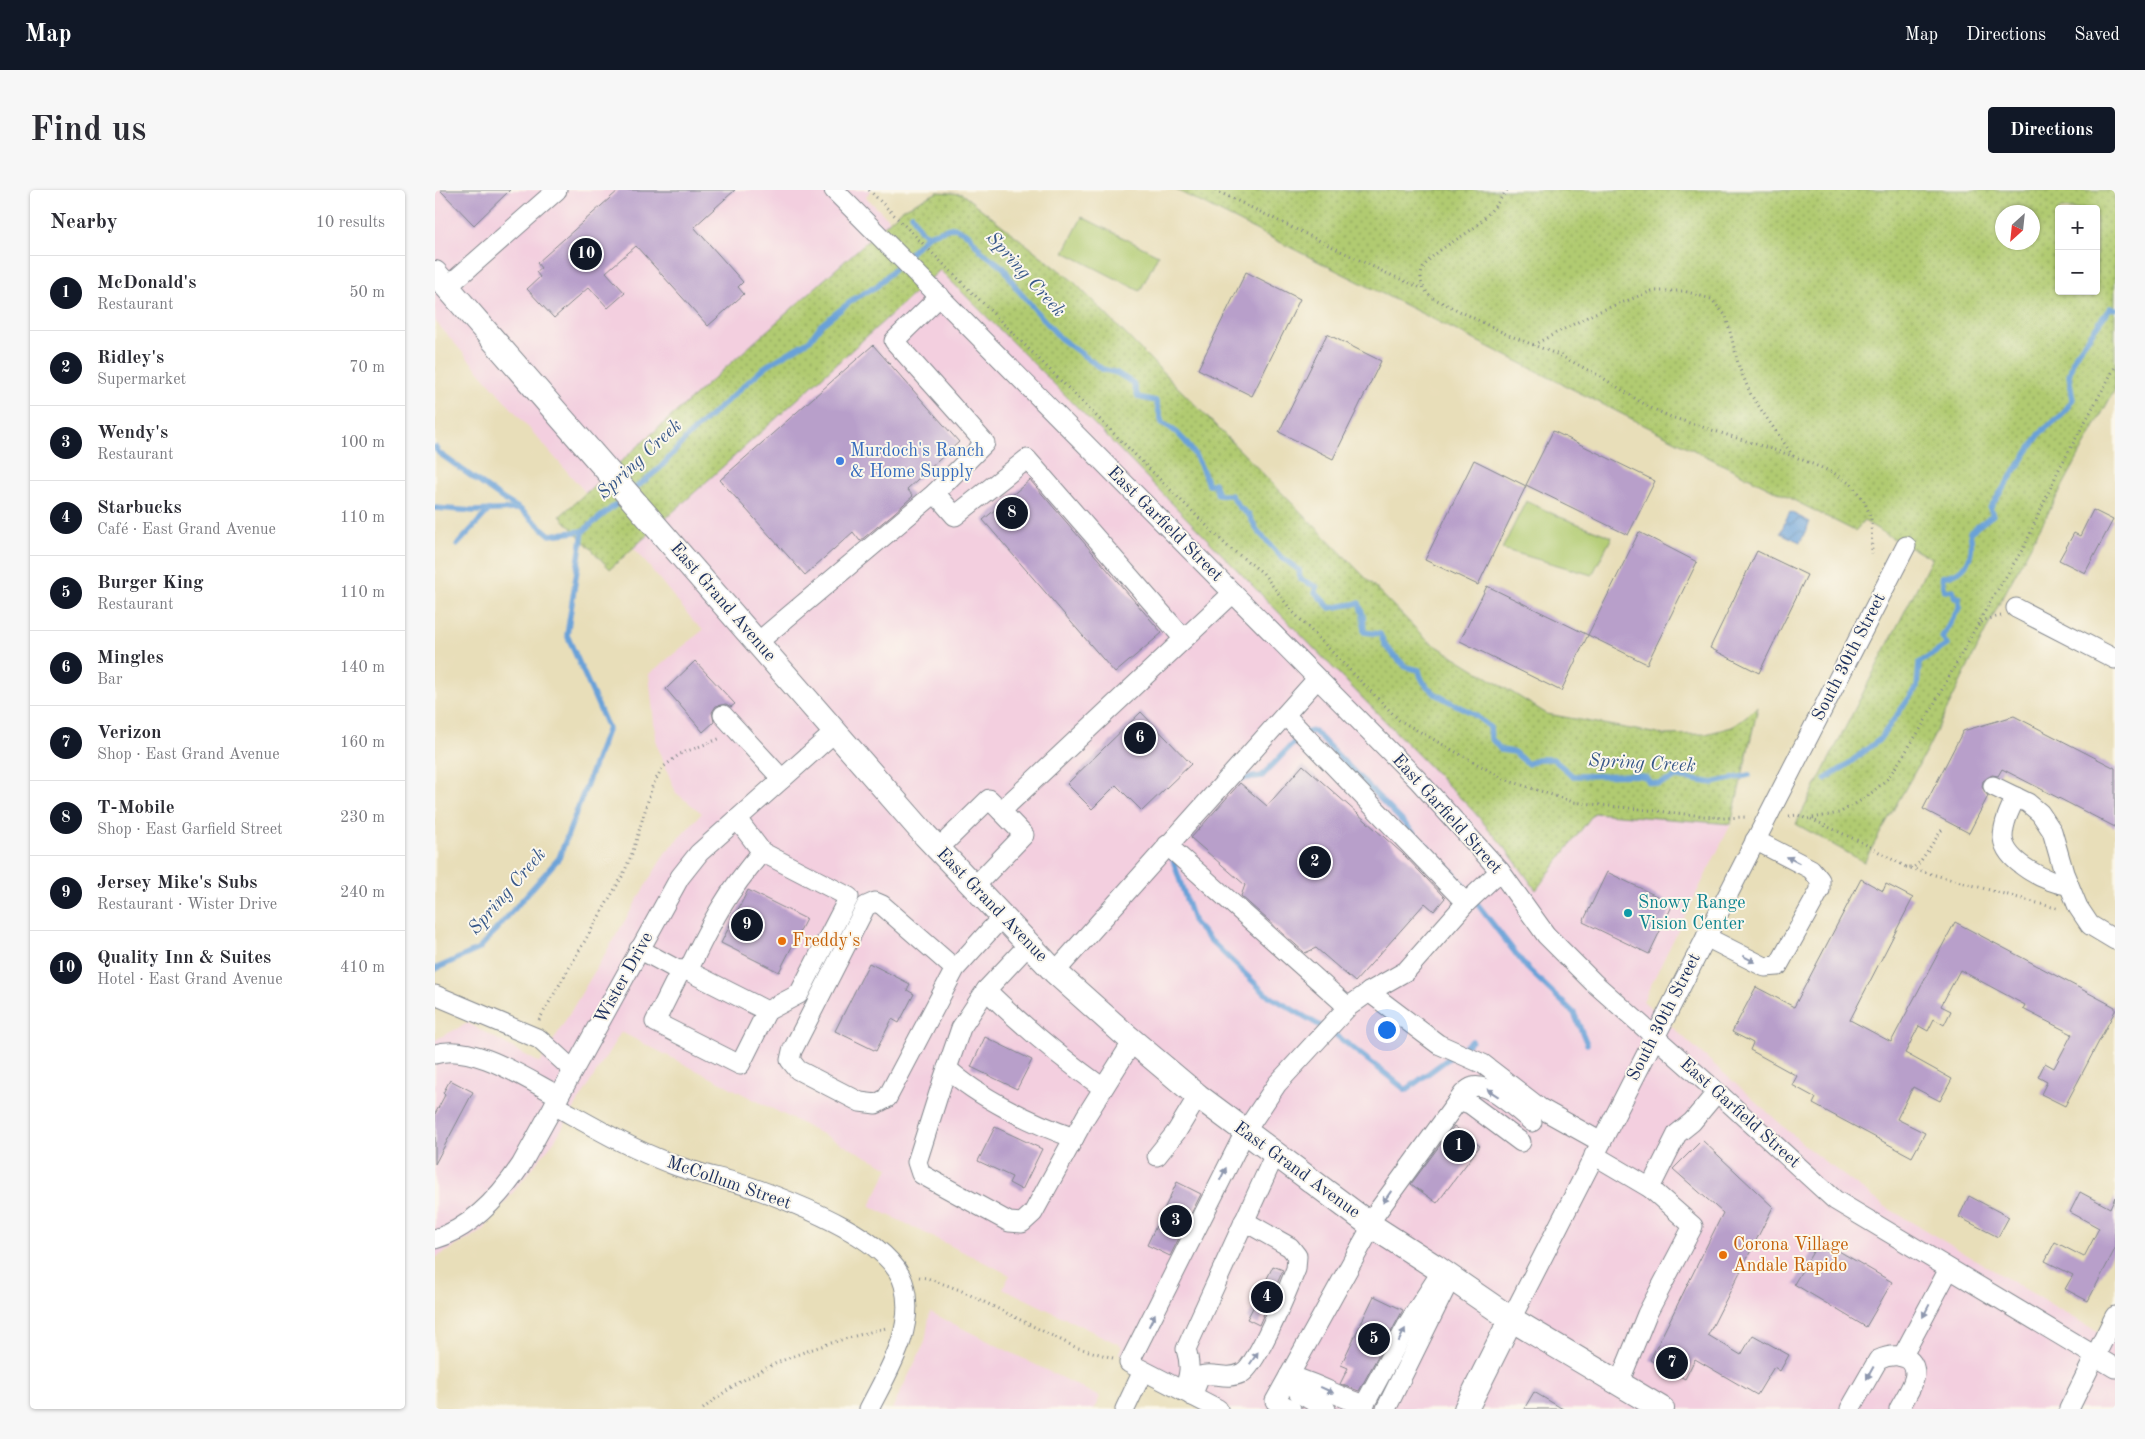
<!DOCTYPE html>
<html lang="en">
<head>
<meta charset="utf-8">
<style>
  :root { --surface:#fff; --page:#f7f7f7; --text:#2b2b33; --muted:#7c7c81; --line:#e1e1e2; --accent:#111827 }
  body { margin:0; font-family:"Old Standard TT",serif; background:var(--page); color:var(--text) }
  .controls { position:absolute; right:15px; top:15px; display:grid; overflow:hidden; border-radius:5px; box-shadow:0 1px 4px #0004 }
  .controls button { width:45px; height:45px; display:grid; place-items:center; padding:0; border:0; border-bottom:1px solid var(--line); background:var(--surface); color:var(--text); font:25px sans-serif }
  .compass { position:absolute; left:1560px; top:15px; width:45px; height:45px; border-radius:50%; background:var(--surface); box-shadow:0 1px 4px #0004; rotate:207deg }
  .you { position:absolute; left:951px; top:839px; width:18px; height:18px; margin:-12px; border:4px solid #fff; border-radius:50%; background:#1a73e8; box-shadow:0 0 0 8px #1a73e833 }
  .badge { display:grid; place-items:center; width:32px; height:32px; border-radius:50%; background:var(--accent); color:#fff; font-size:16px; font-weight:700 }
  .pin { position:absolute; translate:-50% -50%; border:2px solid #fff; box-shadow:0 1px 5px #0006 }
  .list { margin:0; padding:0; list-style:none }
  h2 { display:flex; justify-content:space-between; align-items:center; height:65px; margin:0; padding:0 20px; font-size:21px }
  h2 small { font-size:16px; font-weight:400; color:var(--muted) }
  .list li { display:grid; grid-template-columns:32px 1fr auto; gap:15px; align-items:center; box-sizing:border-box; height:75px; padding:0 20px; border-top:1px solid var(--line) }
  .list b { display:block; font-size:19px; white-space:nowrap }
  .list p { margin:0; font-size:16px; white-space:nowrap; color:var(--muted) }
  .list em { font-size:16px; font-style:normal; color:var(--muted) }
  .map { position:relative; flex:none; width:1680px; height:1219px; overflow:hidden; border-radius:5px }
  header { display:flex; align-items:center; gap:30px; box-sizing:border-box; height:70px; padding:0 25px; background:var(--accent); color:#fff }
  header strong { font-size:24px }
  nav { display:flex; gap:28px; margin-inline-start:auto; font-size:18px }
  .intro { display:flex; align-items:center; justify-content:space-between; box-sizing:border-box; height:120px; padding:0 30px }
  h1 { margin:0; font-size:35px }
  .button { padding:12px 22px; border-radius:5px; background:var(--accent); color:#fff; font-size:18px; font-weight:700 }
  main { display:flex; gap:30px; padding:0 30px }
  aside { flex:1; background:var(--surface); border-radius:5px; box-shadow:0 1px 4px #0004 }
  .map>svg:first-child { display:block }
  .built { fill:#f3cfdf }
  .grass { fill:url(#grass-dots); stroke:#667d68; fill-rule:evenodd }
  .garden { fill:#b1cb71; stroke:#667d68 }
  .water { fill:url(#water-waves); stroke:#42689b }
  .lines { fill:none; stroke-linecap:round; stroke-linejoin:round }
  .stream { stroke:#69a1d8; stroke-width:5.5 }
  .building { fill:#b89fca }
  .minor-casing { stroke:#82868c; stroke-width:21 }
  .major-casing { stroke:#82868c; stroke-width:26 }
  .path { stroke:#82868c; stroke-width:3; stroke-dasharray:1 4; stroke-linecap:butt }
  .minor { stroke:#fff; stroke-width:19 }
  .major { stroke:#fff; stroke-width:24 }
  .oneway { fill:#8d97ae }
  .shop-dot { fill:#3f7fe0; stroke:#fbf7ec; stroke-width:2 }
  .culture-dot { fill:#0f9aa8; stroke:#fbf7ec; stroke-width:2 }
  .food-dot { fill:#e8710a; stroke:#fbf7ec; stroke-width:2 }
  .labels { text-anchor:middle; dominant-baseline:central; stroke-width:4; stroke-linejoin:round; paint-order:stroke }
  .shop-label { font-size:18px; fill:#366cbe; stroke:#fbf7ec; text-anchor:start }
  .street-label { font-size:18px; fill:#1b2f5e; stroke:#fbf7ec }
  .culture-label { font-size:18px; fill:#0d838f; stroke:#fbf7ec; text-anchor:start }
  .food-label { font-size:18px; fill:#c56008; stroke:#fbf7ec; text-anchor:start }
  .water-label { font-size:19px; font-style:italic; fill:#365789; stroke:#fbf7ec }
</style>
</head>
<body>
<header>
<strong>Map</strong>
<nav><a>Map</a><a>Directions</a><a>Saved</a></nav>
</header>
<div class="intro"><h1>Find us</h1><a class="button">Directions</a></div>
<main>
<aside>
<h2>Nearby<small>10 results</small></h2>
<ul class="list">
<li><span class="badge">1</span><div><b>McDonald's</b><p>Restaurant</p></div><em>50 m</em></li>
<li><span class="badge">2</span><div><b>Ridley's</b><p>Supermarket</p></div><em>70 m</em></li>
<li><span class="badge">3</span><div><b>Wendy's</b><p>Restaurant</p></div><em>100 m</em></li>
<li><span class="badge">4</span><div><b>Starbucks</b><p>Café · East Grand Avenue</p></div><em>110 m</em></li>
<li><span class="badge">5</span><div><b>Burger King</b><p>Restaurant</p></div><em>110 m</em></li>
<li><span class="badge">6</span><div><b>Mingles</b><p>Bar</p></div><em>140 m</em></li>
<li><span class="badge">7</span><div><b>Verizon</b><p>Shop · East Grand Avenue</p></div><em>160 m</em></li>
<li><span class="badge">8</span><div><b>T-Mobile</b><p>Shop · East Garfield Street</p></div><em>230 m</em></li>
<li><span class="badge">9</span><div><b>Jersey Mike's Subs</b><p>Restaurant · Wister Drive</p></div><em>240 m</em></li>
<li><span class="badge">10</span><div><b>Quality Inn &amp; Suites</b><p>Hotel · East Grand Avenue</p></div><em>410 m</em></li>
</ul>
</aside>
<div class="map">
<svg width="1680" height="1219" viewBox="0 0 1680 1219">
  <defs>
    <pattern id="grass-dots" width="8" height="8" patternUnits="userSpaceOnUse" patternTransform="scale(1.25)"><rect width="8" height="8" fill="#b1cb71"/><path d="M2 2h.1M6 6h.1" fill="none" stroke="#8fa560" stroke-width="1.8" stroke-linecap="round"/></pattern>
    <pattern id="water-waves" width="16" height="10" patternUnits="userSpaceOnUse" patternTransform="scale(1.25)"><rect width="16" height="10" fill="#69a1d8"/><path d="M0 5q4-4 8 0t8 0" fill="none" stroke="#5684b2"/></pattern>
  </defs>
  <rect width="100%" height="100%" fill="#fbf7ec"/>
  <filter id="ink" filterUnits="userSpaceOnUse"><feTurbulence type="fractalNoise" baseFrequency=".02" numOctaves="2"/><feDisplacementMap in="SourceGraphic" scale="10" xChannelSelector="R" yChannelSelector="G"/><feConvolveMatrix kernelMatrix="1 2 1 2 8 2 1 2 1" color-interpolation-filters="sRGB"/></filter>
  <filter id="wash" filterUnits="userSpaceOnUse"><feTurbulence type="fractalNoise" baseFrequency=".0096" numOctaves="4" result="noise"/><feDisplacementMap in="SourceGraphic" scale="20" xChannelSelector="R" yChannelSelector="G"/><feGaussianBlur stdDeviation="1.12" result="paint"/><feColorMatrix in="noise" values="0 0 0 0 0 0 0 0 0 0 0 0 0 0 0 0 0 1.4 0 .05"/><feComposite in="paint" operator="in"/></filter>
  <g filter="url(#wash)">
    <rect width="100%" height="100%" fill="#e8deb9"/>
    <g class="built">
      <polygon points="0,0 435,0 431,7 680,255 1039,622 1071,659 1102,700 1159,623 1296,634 1208,811 1376,961 1451,1017 1680,1152 1680,1219 795,1219 684,1163 687,1156 568,1098 575,1085 435,1016 454,978 186,842 120,950 47,1041 0,1068 0,850 33,833 105,873 230,663 267,623 241,603 221,553 214,484 268,440 260,433 159,309 150,302 0,131"/>
      <polygon points="495,1122 665,1207 659,1219 457,1219 490,1152"/>
    </g>
    <g class="grass">
      <path d="M741,0h939v199l-117,217 -71,144 -63,112 -68,-38 136,-266 -26,-12 -42,-25 -9,10zM1624,19h37v82h-37zM1568,22h30v30h-30z"/>
      <polygon points="503,2 527,4 638,91 992,450 1112,524 1229,545 1271,544 1297,537 1323,517 1296,634 1159,623 1101,700 1071,659 1039,622 680,255 505,80 175,379 125,326 468,19"/>
    </g>
    <g class="garden">
      <polygon points="647,27 723,65 705,101 629,62"/>
      <polygon points="1091,311 1125,327 1177,347 1157,385 1067,359"/>
    </g>
    <polygon class="water" points="1355,322 1375,332 1365,352 1345,343"/>
    <g class="lines">
      <g class="stream">
        <polyline points="477,25 485,40 493,45"/>
        <polyline points="0,257 4,263 68,309 85,319 115,345 148,341"/>
        <path d="M198,300l27,-22 30,-34 76,-68 44,-26 11,-15 33,-26 23,-13 51,-51 26,-8 15,8 12,16 23,17 13,21 43,49 42,31 15,4 16,10 5,14 18,4 6,22c24,11 39,39 46,62l6,-2 4,12h13l9,13 9,7 8,15 24,27 18,13 1,9 17,8 -2,5 15,16 29,-5 4,12 1,17 16,2 6,13 20,20 13,3c3,24 35,32 53,43 6,4 12,10 18,14l1,11 10,12 13,2 14,12 9,-5h16l20,17 65,-1 8,2 3,5 10,2 18,-7 36,6 36,-8"/>
        <polyline points="0,318 38,321 83,319"/>
        <polyline points="22,355 54,320"/>
        <path d="M1390,589l19,-12 35,-27 38,-53 2,-24 28,-18 -5,-8 17,-29v-11l-4,1 -2,-8 -8,1 -3,-14c25,-4 33,-20 28,-45l23,-17 -3,-7 51,-76 21,-17 11,-16 -4,-23 5,-19 36,-49 5,1"/>
        <polyline points="798,590 827,586 868,543 879,541 1019,684 1092,778 1139,823 1152,854"/>
        <polyline points="737,667 759,733 774,749 831,804 901,845 971,900 1037,851"/>
        <polyline points="0,779 44,759 124,668 173,538 132,445 148,341 189,308"/>
      </g>
    </g>
    <g id="blocks">
      <g class="building">
        <polygon points="5,0 75,0 39,35"/>
        <polygon points="184,0 300,0 259,37 308,92 303,97 309,104 273,136 201,56 171,82 190,103 173,118 154,97 119,128 92,99 105,87 101,82 106,78 102,73"/>
        <polygon points="811,82 865,109 817,206 763,179"/>
        <polygon points="892,144 946,171 898,269 844,242"/>
        <polygon points="438,155 524,252 472,299 478,306 459,323 425,351 418,342 370,385 285,290"/>
        <polygon points="1118,241 1220,291 1193,345 1091,295"/>
        <polygon points="1039,270 1091,296 1043,395 990,370"/>
        <polygon points="595,290 727,443 680,483 548,330"/>
        <polygon points="1658,320 1678,330 1650,383 1624,370 1639,343 1645,346"/>
        <polygon points="1204,342 1262,372 1212,474 1153,445"/>
        <polygon points="1322,361 1372,385 1324,483 1275,458"/>
        <polygon points="1052,396 1153,445 1126,501 1025,451"/>
        <polygon points="260,471 300,514 296,517 291,514 281,516 277,522 279,532 268,542 231,499"/>
        <polygon points="706,522 756,574 707,621 681,595 657,619 632,594"/>
        <polygon points="1579,526 1680,578 1680,637 1567,579 1563,586 1557,585 1548,591 1547,597 1553,606 1534,643 1488,619 1528,541"/>
        <polygon points="868,575 968,664 1010,708 999,721 990,713 920,792 881,758 870,763 806,706 810,695 756,648 805,593 832,616"/>
        <polygon points="1172,682 1238,714 1214,764 1148,732"/>
        <polygon points="1426,689 1448,701 1451,694 1478,708 1415,830 1456,852 1520,732 1680,817 1680,821 1630,916 1606,904 1612,892 1603,887 1610,873 1619,878 1637,844 1588,819 1590,815 1525,780 1506,816 1516,821 1509,835 1499,829 1493,841 1484,836 1470,863 1517,889 1505,911 1478,897 1462,929 1490,943 1477,967 1378,914 1381,908 1357,895 1362,886 1315,860 1318,853 1297,842 1321,797 1359,817"/>
        <polygon points="313,700 371,729 344,782 286,753"/>
        <polygon points="434,773 475,794 472,800 479,804 464,833 457,829 441,861 400,841"/>
        <polygon points="550,847 597,870 582,899 536,877"/>
        <polygon points="15,890 38,902 0,974 0,924 10,905 8,903"/>
        <polygon points="1019,936 1045,956 1002,1013 976,994"/>
        <polygon points="560,937 607,959 587,1000 574,993 577,987 543,971"/>
        <polygon points="1267,950 1338,1017 1273,1145 1306,1165 1318,1145 1354,1165 1345,1181 1339,1177 1322,1205 1260,1169 1250,1189 1215,1170 1288,1023 1238,979"/>
        <polygon points="742,992 766,1004 735,1066 712,1055"/>
        <polygon points="1645,1002 1675,1018 1680,1007 1680,1059 1653,1111 1630,1099 1638,1085 1610,1071 1620,1052 1649,1067 1664,1038 1635,1022"/>
        <polygon points="1534,1006 1574,1027 1563,1047 1524,1027"/>
        <polygon points="1385,1050 1457,1092 1431,1137 1359,1094"/>
        <polygon points="838,1076 848,1080 824,1135 812,1129 820,1114 816,1112 823,1099 826,1101"/>
        <polygon points="939,1106 968,1120 924,1201 905,1194 913,1178 906,1175"/>
        <polygon points="1099,1202 1128,1219 1089,1219"/>
      </g>
    </g>
  </g>
  <g filter="url(#ink)">
    <use href="#blocks" fill-opacity="0" stroke="#82868c" stroke-width="1"/>
    <g class="lines">
      <g class="minor-casing">
        <g id="minor">
          <polyline points="399,0 982,589 1065,681 1111,745 1158,792 1282,902 1400,1010 1680,1178"/>
          <polyline points="12,97 122,0"/>
          <polyline points="500,303 520,326 592,269 749,449"/>
          <polyline points="1581,418 1680,469"/>
          <polyline points="323,452 500,303 550,253 459,151 505,106"/>
          <polyline points="288,525 347,589"/>
          <polyline points="850,525 1031,713"/>
          <polyline points="1558,596 1593,613 1605,623 1617,641 1629,683 1643,717 1655,735 1680,750"/>
          <path d="M1581,607c-6,12 -13,26 -13,41 2,24 45,46 66,47"/>
          <polyline points="732,655 913,817"/>
          <polyline points="503,659 554,609 566,621 798,403"/>
          <polyline points="539,697 589,645 566,621"/>
          <polyline points="1271,747 1330,777 1343,776 1385,700 1385,690 1376,679 1320,650"/>
          <polyline points="594,754 551,800 526,838 508,890 482,972 486,984 574,1032 587,1033 598,1023 651,926 698,851"/>
          <polyline points="204,759 241,779 253,781 332,821 364,804 414,707 327,662 302,629"/>
          <polyline points="520,779 447,715 440,712 431,716 357,861 355,870 363,880 425,912 441,914 452,908 520,779 567,727"/>
          <polyline points="246,780 220,832 305,875 332,821"/>
          <path d="M253,781c22,-47 39,-79 74,-119"/>
          <polyline points="620,782 882,489"/>
          <path d="M551,800c37,36 75,68 117,98"/>
          <polyline points="934,802 1003,854 1048,874 1105,918 1166,952"/>
          <polyline points="0,805 104,849 138,880"/>
          <path d="M0,864c37,-12 91,25 124,42"/>
          <path d="M512,878c30,29 87,56 127,70"/>
          <polyline points="1022,912 1029,912 1035,914 1086,952"/>
          <path d="M119,915c38,21 75,43 115,58 29,12 61,16 90,27 41,15 133,50 145,95 12,44 -16,86 -35,124"/>
          <polyline points="1159,965 1215,998 1258,1036 1212,1124 1184,1193"/>
          <polyline points="722,966 742,941 763,906"/>
          <polyline points="1215,998 1242,944 1257,932 1282,902"/>
          <path d="M934,1033l94,-129c3,-3 6,-6 10,-7 15,-5 47,25 59,35"/>
          <path d="M0,1049c37,-11 65,-43 86,-74l159,-288 19,-24 137,-122"/>
          <polyline points="1076,1129 1471,356"/>
          <polyline points="1467,1167 1514,1079"/>
          <path d="M854,1186c27,6 50,22 76,29"/>
          <polyline points="854,1186 864,1203 891,1219"/>
          <path d="M748,1201c7,-15 8,-26 3,-42l89,-195"/>
          <path d="M757,1206l8,-20c14,-5 25,5 42,-3 15,-8 46,-84 54,-104l1,-13 -7,-9 -46,-26"/>
          <polyline points="690,1219 708,1181"/>
          <polyline points="783,1219 694,1173 810,942 842,894 913,817 934,802 971,781 1031,713 1065,681"/>
          <polyline points="856,1219 840,1211 937,1036"/>
          <polyline points="927,1219 974,1132 1007,1081"/>
          <polyline points="951,1219 1016,1087"/>
          <path d="M1415,1219l28,-49c13,-6 36,-8 37,13 0,11 -11,26 -16,36"/>
          <polyline points="1634,1219 1680,1126"/>
        </g>
      </g>
      <g class="major-casing">
        <g id="major">
          <polyline points="0,83 490,645 620,782 687,842 763,906 937,1036 999,1076 1076,1129 1227,1219"/>
          <polyline points="1031,1219 1076,1129"/>
        </g>
      </g>
      <g class="path">
        <polyline points="434,0 792,356 828,383 856,420 964,530 1069,589 1138,612 1287,628 1312,627"/>
        <polyline points="780,0 949,82 986,98"/>
        <path d="M1072,0c-9,13 -19,25 -31,36 -21,18 -78,38 -45,71l75,37 53,21 39,20 51,32 22,10 122,39 41,17 18,12 12,16 7,16 1,37"/>
        <polyline points="1098,155 1160,123 1217,101 1249,101 1276,109 1291,126 1304,177 1316,205 1358,266"/>
        <polyline points="1543,436 1549,430 1566,426"/>
        <polyline points="1354,626 1363,625 1372,629 1404,623 1432,607 1452,589 1462,575 1486,538 1551,419 1589,357 1623,281 1680,177"/>
        <polyline points="1376,629 1428,653 1471,677 1479,677 1485,672 1508,638"/>
        <polyline points="1471,677 1624,719"/>
        <polyline points="104,830 188,685 198,661 217,597 227,578 245,564 286,548"/>
        <polyline points="484,1087 492,1088 525,1100 640,1157 678,1168"/>
        <path d="M268,1219c52,-45 118,-65 183,-81"/>
      </g>
      <use href="#minor" class="minor"/>
      <use href="#major" class="major"/>
    </g>
    <defs><path id="oneway-solid" d="M-6-.8H1V-3.2L6.5 0L1 3.2V.8H-6Z" transform="scale(1.25)"/></defs>
    <g class="oneway">
      <use href="#oneway-solid" transform="translate(1358 670) rotate(-153)"/>
      <use href="#oneway-solid" transform="translate(1314 769) rotate(27)"/>
      <use href="#oneway-solid" transform="translate(1058 903) rotate(-146)"/>
      <use href="#oneway-solid" transform="translate(788 984) rotate(-64)"/>
      <use href="#oneway-solid" transform="translate(952 1007) rotate(125)"/>
      <use href="#oneway-solid" transform="translate(1491 1121) rotate(118)"/>
      <use href="#oneway-solid" transform="translate(717 1130) rotate(-64)"/>
      <use href="#oneway-solid" transform="translate(967 1145) rotate(-63)"/>
      <use href="#oneway-solid" transform="translate(819 1168) rotate(-56)"/>
      <use href="#oneway-solid" transform="translate(1435 1183) rotate(119)"/>
      <use href="#oneway-solid" transform="translate(892 1200) rotate(25)"/>
    </g>
  </g>
  <circle class="shop-dot" cx="405" cy="271" r="5"/>
  <circle class="culture-dot" cx="1193" cy="723" r="5"/>
  <g class="food-dot">
    <circle cx="347" cy="751" r="5"/>
    <circle cx="1288" cy="1065" r="5"/>
  </g>
  <g class="labels">
    <g class="shop-label">
      <text x="415" y="261">Murdoch's Ranch<tspan x="415" dy="21">&amp; Home Supply</tspan></text>
    </g>
    <g class="street-label">
      <text transform="translate(730 334) rotate(45)">East Garfield Street</text>
      <text transform="translate(288 412) rotate(49)">East Grand Avenue</text>
      <text transform="translate(1414 467) rotate(-63)">South 30th Street</text>
      <text transform="translate(1012 624) rotate(48)">East Garfield Street</text>
      <text transform="translate(557 715) rotate(46)">East Grand Avenue</text>
      <text transform="translate(189 788) rotate(-61)">Wister Drive</text>
      <text transform="translate(1229 827) rotate(-63)">South 30th Street</text>
      <text transform="translate(1305 923) rotate(42)">East Garfield Street</text>
      <text transform="translate(862 980) rotate(36)">East Grand Avenue</text>
      <text transform="translate(294 993) rotate(19)">McCollum Street</text>
    </g>
    <g class="culture-label">
      <text x="1203" y="713">Snowy Range<tspan x="1203" dy="21">Vision Center</tspan></text>
    </g>
    <g class="food-label">
      <text x="357" y="751">Freddy's</text>
      <text x="1298" y="1055">Corona Village<tspan x="1298" dy="21">Andale Rapido</tspan></text>
    </g>
    <g class="water-label">
      <text transform="translate(590 85) rotate(48)">Spring Creek</text>
      <text transform="translate(205 270) rotate(-43)">Spring Creek</text>
      <text transform="translate(1207 574) rotate(3)">Spring Creek</text>
      <text transform="translate(73 702) rotate(-49)">Spring Creek</text>
    </g>
  </g>
</svg>
<div class="controls">
<button>+</button>
<button>−</button>
</div>
<svg class="compass" viewBox="-18 -18 36 36"><path d="M0-13l5 13h-10z" fill="#e53935"/><path d="M0 13l5-13h-10z" fill="#7c7c81"/></svg>
<div class="you"></div>
<div class="pin badge" style="left:1024px;top:956px">1</div>
<div class="pin badge" style="left:880px;top:672px">2</div>
<div class="pin badge" style="left:741px;top:1031px">3</div>
<div class="pin badge" style="left:832px;top:1107px">4</div>
<div class="pin badge" style="left:939px;top:1149px">5</div>
<div class="pin badge" style="left:705px;top:548px">6</div>
<div class="pin badge" style="left:1237px;top:1173px">7</div>
<div class="pin badge" style="left:577px;top:323px">8</div>
<div class="pin badge" style="left:312px;top:735px">9</div>
<div class="pin badge" style="left:151px;top:64px">10</div>
</div>
</main>
</body>
</html>
